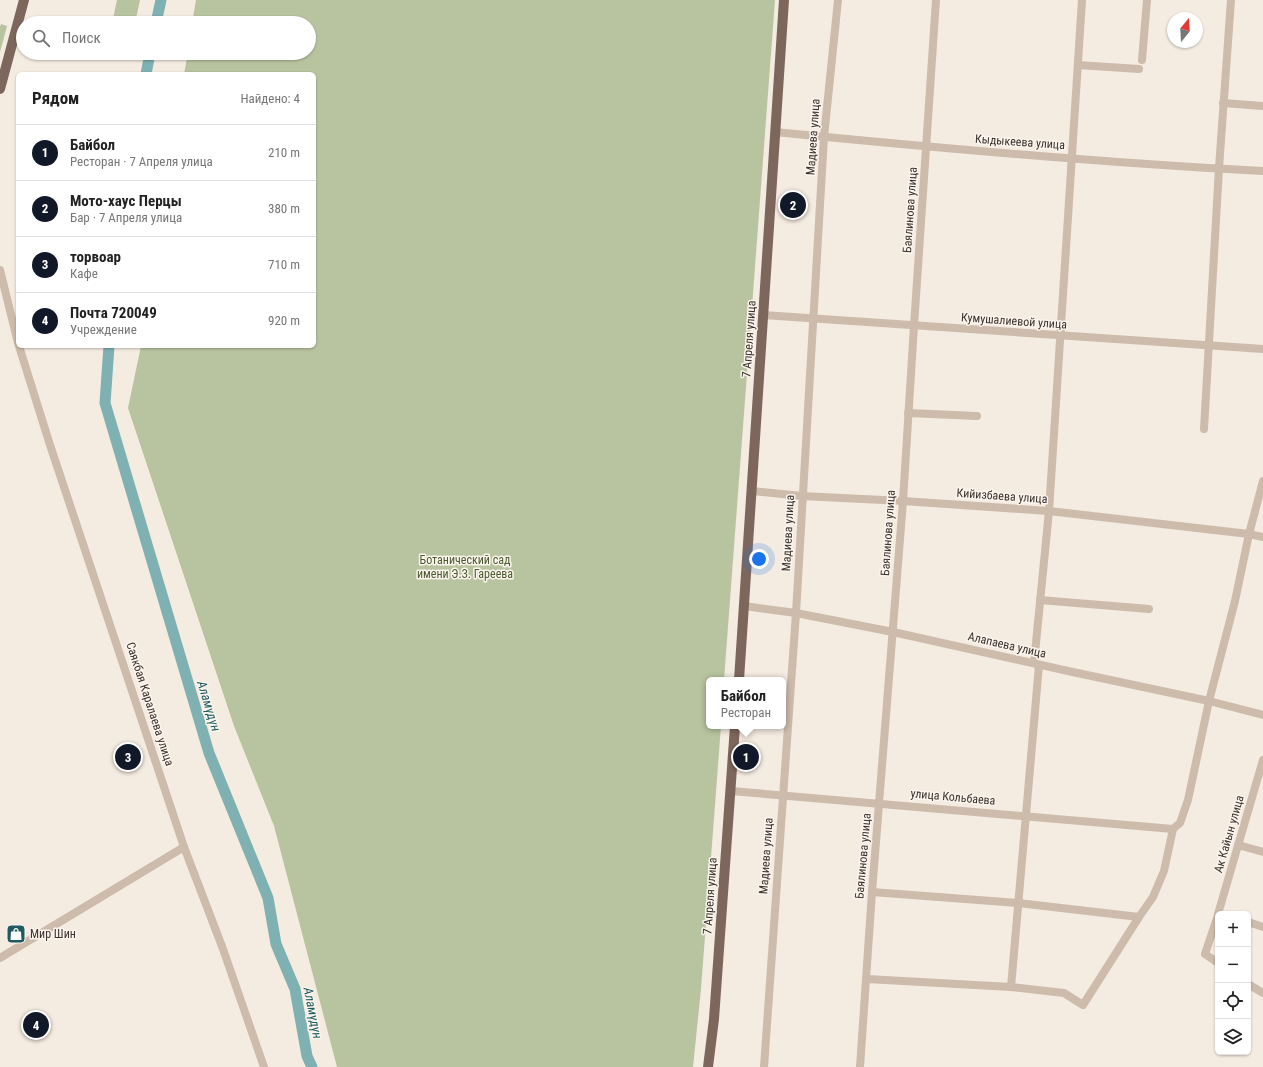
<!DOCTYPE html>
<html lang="ru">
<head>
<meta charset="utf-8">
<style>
  :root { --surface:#fff; --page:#f6f6f6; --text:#222; --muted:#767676; --line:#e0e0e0; --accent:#111827 }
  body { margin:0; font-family:"Roboto Condensed",sans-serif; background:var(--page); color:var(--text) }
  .controls { position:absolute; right:12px; bottom:12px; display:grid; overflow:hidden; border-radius:6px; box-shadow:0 1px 3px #0004 }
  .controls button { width:36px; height:36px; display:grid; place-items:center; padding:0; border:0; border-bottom:1px solid var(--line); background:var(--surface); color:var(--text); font:20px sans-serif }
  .compass { position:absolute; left:1167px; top:12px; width:36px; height:36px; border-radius:50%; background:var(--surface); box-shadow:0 1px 3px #0004; rotate:18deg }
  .you { position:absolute; left:759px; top:559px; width:14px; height:14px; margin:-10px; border:3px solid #fff; border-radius:50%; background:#1a73e8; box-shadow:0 0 0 6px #1a73e833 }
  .badge { display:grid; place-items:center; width:26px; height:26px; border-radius:50%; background:var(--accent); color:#fff; font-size:13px; font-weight:700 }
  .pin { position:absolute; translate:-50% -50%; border:2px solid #fff; box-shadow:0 1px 4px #0006 }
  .popup { position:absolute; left:706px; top:677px; width:80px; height:52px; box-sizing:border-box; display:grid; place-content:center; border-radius:6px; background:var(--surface); filter:drop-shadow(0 1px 3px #0005); font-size:13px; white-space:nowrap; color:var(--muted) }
  .popup b { font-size:15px; color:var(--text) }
  .popup::after { content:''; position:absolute; left:50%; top:100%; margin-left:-8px; border:8px solid transparent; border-top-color:var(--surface) }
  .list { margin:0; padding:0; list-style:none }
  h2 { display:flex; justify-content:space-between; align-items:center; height:52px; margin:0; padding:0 16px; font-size:17px }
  h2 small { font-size:13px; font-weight:400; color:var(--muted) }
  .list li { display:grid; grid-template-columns:26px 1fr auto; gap:12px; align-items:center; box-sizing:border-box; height:56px; padding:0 16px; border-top:1px solid var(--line) }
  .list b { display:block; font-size:15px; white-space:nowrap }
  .list p { margin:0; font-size:13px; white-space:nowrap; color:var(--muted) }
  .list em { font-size:13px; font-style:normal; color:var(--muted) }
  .icon { flex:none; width:22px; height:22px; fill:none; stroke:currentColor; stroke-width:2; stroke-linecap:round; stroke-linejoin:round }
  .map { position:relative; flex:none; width:1263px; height:1067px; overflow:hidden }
  .search { position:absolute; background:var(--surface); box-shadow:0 1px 3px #0004; left:16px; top:16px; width:300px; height:44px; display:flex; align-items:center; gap:10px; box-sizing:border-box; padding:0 14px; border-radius:22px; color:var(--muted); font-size:15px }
  .panel { position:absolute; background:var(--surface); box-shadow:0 1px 3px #0004; left:16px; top:72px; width:300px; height:276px; border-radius:6px }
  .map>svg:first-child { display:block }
  .green { fill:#b8c4a0 }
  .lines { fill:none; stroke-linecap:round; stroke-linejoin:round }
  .river { stroke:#7fb0b2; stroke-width:11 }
  .minor { stroke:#cdbbac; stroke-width:8 }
  .major { stroke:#7d675c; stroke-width:10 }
  .labels { text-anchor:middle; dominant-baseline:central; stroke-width:3; stroke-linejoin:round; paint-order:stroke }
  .street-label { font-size:12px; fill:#3b302b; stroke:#fbf5ee }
  .park-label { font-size:12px; fill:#4a5a2e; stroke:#fbf5ee }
  .poi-label { font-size:12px; fill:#3b302b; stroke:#fbf5ee; text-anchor:start }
  .water-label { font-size:13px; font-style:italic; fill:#1f5a5e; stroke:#fbf5ee }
</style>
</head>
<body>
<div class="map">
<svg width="1263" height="1067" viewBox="0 0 1263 1067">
  <rect width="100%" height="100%" fill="#f4ebe1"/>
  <g class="green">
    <polygon points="117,0 140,0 135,23 112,23"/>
    <polygon points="196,0 775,0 724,680 709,680 709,726 721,726 701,989 693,1067 337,1067 274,826 234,726 128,408 141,346 314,346 314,74 184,74 188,53 309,53 309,23 192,23"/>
    <polygon points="1,24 7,26 0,52 0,27"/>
  </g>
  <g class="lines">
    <g class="river">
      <polyline points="156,23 161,0"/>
      <polyline points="146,74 150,53"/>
      <polyline points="109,346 105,403 209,753 268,898 276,944 295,989 307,1056 312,1067"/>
    </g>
    <g class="minor">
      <polyline points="1142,60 1147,0"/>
      <polyline points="1078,65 1139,69"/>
      <polyline points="1223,103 1263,106"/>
      <path d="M775,132c162,16 325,31 488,39"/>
      <polyline points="0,270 18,343"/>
      <polyline points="763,315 1263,349"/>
      <polyline points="19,346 50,445 184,847 223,949 264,1067"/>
      <polyline points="908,413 977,416"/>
      <polyline points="1204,429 1219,168 1231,0"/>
      <polyline points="752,491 802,496 903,501 1049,511 1249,534 1263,537"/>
      <polyline points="1040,600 1149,609"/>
      <polyline points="744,606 796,613 893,632 1068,671 1209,701 1263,715"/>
      <polyline points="1034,663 1049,511 1082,0"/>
      <polyline points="731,791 1173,829"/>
      <polyline points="1238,845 1263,852"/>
      <polyline points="872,892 1018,903 1139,917"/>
      <polyline points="1218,914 1263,760"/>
      <polyline points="1218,915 1205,954 1218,963"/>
      <polyline points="1248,922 1263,927"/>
      <polyline points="0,958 184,847"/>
      <polyline points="867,979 1011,987 1064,993 1083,1005 1139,917 1153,897 1164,871 1173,829 1180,823 1188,800 1209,701 1235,601 1249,534 1263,481"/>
      <polyline points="1248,984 1263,993"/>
      <polyline points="1011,987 1039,665"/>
      <polyline points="764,1067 796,613 824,137 838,0"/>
      <polyline points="860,1067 872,892 903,501 914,326 936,0"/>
    </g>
    <g class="major">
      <polyline points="0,89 24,0"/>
      <polyline points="739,680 784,0"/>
      <polyline points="708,1067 714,1019 735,726"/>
    </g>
  </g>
  <defs>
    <g id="shop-square" transform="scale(1)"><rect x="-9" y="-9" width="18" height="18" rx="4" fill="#1f5a5e" stroke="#fbf5ee"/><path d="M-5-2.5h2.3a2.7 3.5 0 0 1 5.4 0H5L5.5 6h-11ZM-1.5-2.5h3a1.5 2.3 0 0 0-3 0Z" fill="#fff"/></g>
  </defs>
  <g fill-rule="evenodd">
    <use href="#shop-square" x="16" y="934"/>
  </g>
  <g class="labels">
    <g class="street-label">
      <text transform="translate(813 137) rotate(-86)">Мадиева улица</text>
      <text transform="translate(1020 142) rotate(4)">Кыдыкеева улица</text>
      <text transform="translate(910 210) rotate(-86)">Баялинова улица</text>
      <text transform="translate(1014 321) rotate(4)">Кумушалиевой улица</text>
      <text transform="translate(749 339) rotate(-86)">7 Апреля улица</text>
      <text transform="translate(1002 496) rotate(4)">Кийизбаева улица</text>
      <text transform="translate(788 533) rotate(-87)">Мадиева улица</text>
      <text transform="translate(888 533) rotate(-86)">Баялинова улица</text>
      <text transform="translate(1007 645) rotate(13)">Алапаева улица</text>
      <text transform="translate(150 704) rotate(72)">Саякбая Каралаева улица</text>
      <text transform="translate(953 797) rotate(5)">улица Кольбаева</text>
      <text transform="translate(1229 834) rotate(-74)">Ак Кайын улица</text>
      <text transform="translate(766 856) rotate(-86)">Мадиева улица</text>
      <text transform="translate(863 856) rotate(-85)">Баялинова улица</text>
      <text transform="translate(710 896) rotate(-86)">7 Апреля улица</text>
    </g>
    <g class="park-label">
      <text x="465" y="560">Ботанический сад<tspan x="465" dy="14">имени Э.З. Гареева</tspan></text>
    </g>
    <g class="poi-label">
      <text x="30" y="934">Мир Шин</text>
    </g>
    <g class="water-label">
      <text transform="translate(209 706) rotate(73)">Аламүдүн</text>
      <text transform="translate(313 1013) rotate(79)">Аламүдүн</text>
    </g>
  </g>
</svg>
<div class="controls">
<button>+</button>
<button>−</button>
<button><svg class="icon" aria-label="locate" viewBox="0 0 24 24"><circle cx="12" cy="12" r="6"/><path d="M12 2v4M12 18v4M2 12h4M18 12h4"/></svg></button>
<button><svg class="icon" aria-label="layers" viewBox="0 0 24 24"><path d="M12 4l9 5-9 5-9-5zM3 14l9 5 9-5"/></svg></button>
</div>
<svg class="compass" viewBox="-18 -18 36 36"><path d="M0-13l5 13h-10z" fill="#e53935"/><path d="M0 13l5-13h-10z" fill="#767676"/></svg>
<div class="you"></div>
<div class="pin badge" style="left:746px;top:757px">1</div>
<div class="popup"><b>Байбол</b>Ресторан</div>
<div class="pin badge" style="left:793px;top:205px">2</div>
<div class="pin badge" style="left:128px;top:757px">3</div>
<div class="pin badge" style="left:36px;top:1025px">4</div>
<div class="search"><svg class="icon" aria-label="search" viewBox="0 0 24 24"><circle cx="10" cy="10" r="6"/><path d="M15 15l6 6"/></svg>Поиск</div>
<section class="panel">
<h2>Рядом<small>Найдено: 4</small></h2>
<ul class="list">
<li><span class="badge">1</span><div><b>Байбол</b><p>Ресторан · 7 Апреля улица</p></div><em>210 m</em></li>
<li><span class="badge">2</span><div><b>Мото-хаус Перцы</b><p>Бар · 7 Апреля улица</p></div><em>380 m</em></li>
<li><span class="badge">3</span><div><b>торвоар</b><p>Кафе</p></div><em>710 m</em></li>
<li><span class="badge">4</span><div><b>Почта 720049</b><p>Учреждение</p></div><em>920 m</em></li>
</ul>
</section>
</div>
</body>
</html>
